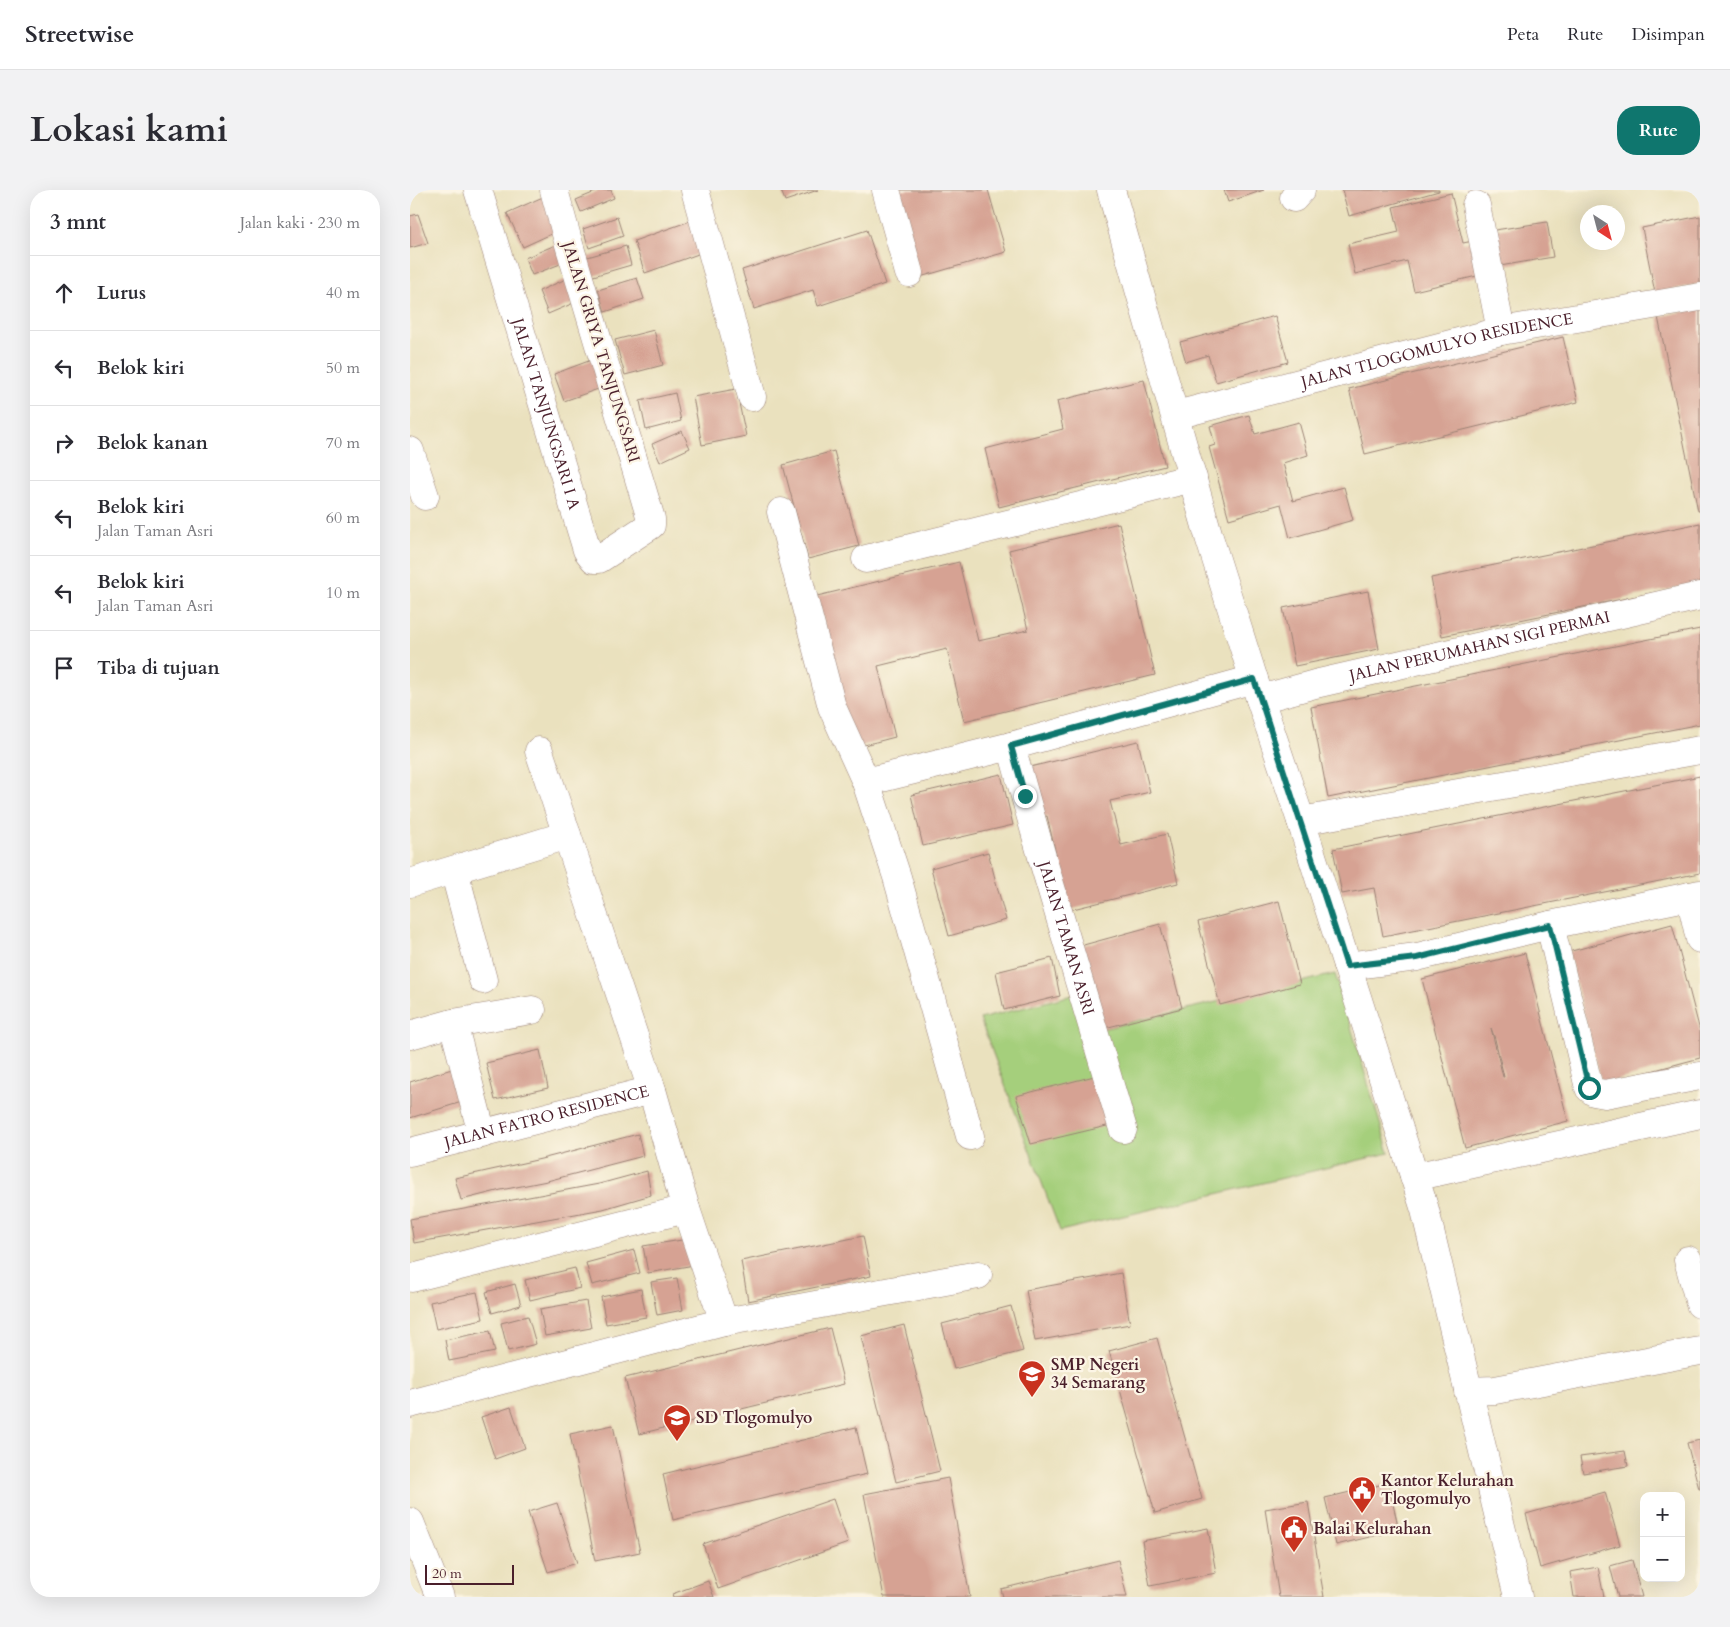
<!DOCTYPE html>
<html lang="id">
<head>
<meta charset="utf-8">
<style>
  :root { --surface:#fff; --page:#f2f2f3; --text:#2b2b33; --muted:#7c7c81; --line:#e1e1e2; --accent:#0f766e }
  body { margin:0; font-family:Cardo,serif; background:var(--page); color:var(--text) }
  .controls { position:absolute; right:15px; bottom:15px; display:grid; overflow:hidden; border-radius:10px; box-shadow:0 5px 20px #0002 }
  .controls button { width:45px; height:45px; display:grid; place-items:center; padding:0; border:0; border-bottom:1px solid var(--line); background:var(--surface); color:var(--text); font:25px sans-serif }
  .compass { position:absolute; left:1170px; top:15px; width:45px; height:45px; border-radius:50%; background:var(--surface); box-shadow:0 5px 20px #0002; rotate:144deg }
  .scale { position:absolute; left:15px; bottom:12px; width:89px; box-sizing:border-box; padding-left:5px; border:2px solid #4a1f2b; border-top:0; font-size:14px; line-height:18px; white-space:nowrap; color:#4a1f2b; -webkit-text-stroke:4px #fcf5e5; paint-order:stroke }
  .stop { position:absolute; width:15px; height:15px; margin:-11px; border:4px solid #0f766e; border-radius:50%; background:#fff }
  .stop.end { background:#0f766e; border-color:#fff; box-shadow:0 1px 5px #0008 }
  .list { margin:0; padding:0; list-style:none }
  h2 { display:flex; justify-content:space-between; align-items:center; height:65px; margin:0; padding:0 20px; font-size:21px }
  h2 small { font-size:16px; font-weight:400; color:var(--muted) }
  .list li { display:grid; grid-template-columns:32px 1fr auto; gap:15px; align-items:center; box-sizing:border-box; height:75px; padding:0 20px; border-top:1px solid var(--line) }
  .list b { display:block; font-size:19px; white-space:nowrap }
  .list p { margin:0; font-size:16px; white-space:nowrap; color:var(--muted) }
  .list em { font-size:16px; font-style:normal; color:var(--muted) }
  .icon { flex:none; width:28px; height:28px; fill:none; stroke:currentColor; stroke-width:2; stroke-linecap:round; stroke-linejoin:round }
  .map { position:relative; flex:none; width:1290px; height:1407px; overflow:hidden; border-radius:20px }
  header { display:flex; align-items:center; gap:30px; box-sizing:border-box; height:70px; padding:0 25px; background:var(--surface); border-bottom:1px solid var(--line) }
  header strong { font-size:24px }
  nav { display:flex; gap:28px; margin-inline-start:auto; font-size:18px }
  .intro { display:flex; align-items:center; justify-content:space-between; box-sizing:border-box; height:120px; padding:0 30px }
  h1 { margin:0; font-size:35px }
  .button { padding:12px 22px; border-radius:20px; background:var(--accent); color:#fff; font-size:18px; font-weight:700 }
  main { display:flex; gap:30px; padding:0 30px }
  aside { flex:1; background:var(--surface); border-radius:20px; box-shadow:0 5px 20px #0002 }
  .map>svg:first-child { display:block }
  .green { fill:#a5cf7b; stroke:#787753 }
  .building { fill:#d6a293; fill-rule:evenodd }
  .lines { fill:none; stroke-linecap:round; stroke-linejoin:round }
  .street-casing { stroke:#9a8074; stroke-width:29 }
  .street { stroke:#fff; stroke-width:28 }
  .route { stroke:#0f766e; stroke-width:6 }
  .labels { text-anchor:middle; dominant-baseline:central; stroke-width:4.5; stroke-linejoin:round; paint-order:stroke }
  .street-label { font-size:16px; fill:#4a1f2b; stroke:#fcf5e5 }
  .poi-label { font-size:16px; font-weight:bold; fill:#4a1f2b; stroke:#fcf5e5; text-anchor:start }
</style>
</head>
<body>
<header>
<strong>Streetwise</strong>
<nav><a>Peta</a><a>Rute</a><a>Disimpan</a></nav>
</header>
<div class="intro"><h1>Lokasi kami</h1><a class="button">Rute</a></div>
<main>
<aside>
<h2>3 mnt<small>Jalan kaki · 230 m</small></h2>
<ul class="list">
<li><svg class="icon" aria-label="ahead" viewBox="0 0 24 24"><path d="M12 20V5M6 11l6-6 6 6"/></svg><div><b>Lurus</b></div><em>40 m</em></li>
<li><svg class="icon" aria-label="left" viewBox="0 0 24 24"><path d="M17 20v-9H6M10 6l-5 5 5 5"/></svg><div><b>Belok kiri</b></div><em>50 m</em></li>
<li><svg class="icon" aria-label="right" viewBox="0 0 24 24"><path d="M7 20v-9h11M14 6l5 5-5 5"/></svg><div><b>Belok kanan</b></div><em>70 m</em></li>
<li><svg class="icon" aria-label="left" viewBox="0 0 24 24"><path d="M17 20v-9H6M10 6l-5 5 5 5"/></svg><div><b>Belok kiri</b><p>Jalan Taman Asri</p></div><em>60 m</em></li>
<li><svg class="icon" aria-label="left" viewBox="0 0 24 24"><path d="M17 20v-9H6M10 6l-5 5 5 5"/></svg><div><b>Belok kiri</b><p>Jalan Taman Asri</p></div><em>10 m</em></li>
<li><svg class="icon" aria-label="arrive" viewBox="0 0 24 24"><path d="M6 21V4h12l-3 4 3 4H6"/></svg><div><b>Tiba di tujuan</b></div></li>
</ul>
</aside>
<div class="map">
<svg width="1290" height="1407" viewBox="0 0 1290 1407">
  <rect width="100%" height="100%" fill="#fcf5e5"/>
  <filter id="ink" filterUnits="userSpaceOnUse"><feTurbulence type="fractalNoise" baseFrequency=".02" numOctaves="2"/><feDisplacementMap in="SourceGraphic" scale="10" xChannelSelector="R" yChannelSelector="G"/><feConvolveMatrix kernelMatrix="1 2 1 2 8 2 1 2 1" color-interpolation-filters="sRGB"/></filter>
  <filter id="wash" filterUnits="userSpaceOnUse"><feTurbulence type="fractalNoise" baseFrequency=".0096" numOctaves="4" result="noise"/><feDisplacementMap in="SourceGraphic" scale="20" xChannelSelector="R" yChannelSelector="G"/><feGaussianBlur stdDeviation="1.12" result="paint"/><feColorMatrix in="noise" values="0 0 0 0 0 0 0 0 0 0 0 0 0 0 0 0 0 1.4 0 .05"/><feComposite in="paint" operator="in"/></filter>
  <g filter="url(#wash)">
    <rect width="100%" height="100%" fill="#eae1be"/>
    <polygon class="green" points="925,784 979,963 650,1041 570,829 666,804 675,843"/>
    <g id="blocks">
      <g class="building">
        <polygon points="190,0 201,0 204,8 171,22 166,10"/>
        <polygon points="371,0 408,0 375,11"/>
        <polygon points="485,0 578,0 596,62 510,87"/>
        <polygon points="814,0 854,0 818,12"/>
        <polygon points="932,0 1029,0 1029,1 939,26"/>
        <polygon points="1041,3 1053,53 1063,51 1071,85 1004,101 997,71 945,84 938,54 989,42 983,17"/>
        <polygon points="135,6 150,40 113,57 97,23"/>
        <polygon points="8,24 18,53 0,58 0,26"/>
        <polygon points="1290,26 1290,94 1245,103 1232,38"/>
        <polygon points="207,27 213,46 179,58 173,39"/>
        <polygon points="280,31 291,63 235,83 224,51"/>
        <polygon points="1137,32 1143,67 1090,76 1085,40"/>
        <polygon points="457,40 475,94 408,116 403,100 344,119 332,80"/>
        <polygon points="150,53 158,71 122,85 115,68"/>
        <polygon points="216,56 221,75 173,89 167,70"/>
        <polygon points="227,88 234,109 195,122 188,100"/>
        <polygon points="156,89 166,112 138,124 129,101"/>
        <polygon points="1290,118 1290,321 1288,321 1248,127"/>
        <polygon points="865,126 878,172 806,192 798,165 776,172 770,152"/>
        <polygon points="244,140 253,175 215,185 205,150"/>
        <polygon points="1153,147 1168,212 955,264 939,199"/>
        <polygon points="184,169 194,197 154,211 144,184"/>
        <polygon points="734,190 755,276 589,317 575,259 653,239 647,211"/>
        <polygon points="326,199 336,246 292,255 283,207"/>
        <polygon points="265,203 271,231 236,240 230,211"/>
        <polygon points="839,225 845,244 889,232 898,265 873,273 883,311 934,297 943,330 880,348 871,314 819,329 799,257 805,255 800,236"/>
        <polygon points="272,241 280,258 250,272 242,254"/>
        <polygon points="424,261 449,356 398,369 373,275"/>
        <polygon points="709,333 745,485 554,531 537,459 468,476 485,547 443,558 407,406 549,372 568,451 618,440 599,360"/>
        <polygon points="1290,333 1290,393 1032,446 1021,388"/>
        <polygon points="958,401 969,459 885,476 873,418"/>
        <polygon points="1290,439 1290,534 918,608 901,517"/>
        <polygon points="728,551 740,602 700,611 711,655 757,644 768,693 659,720 637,626 631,628 620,577"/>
        <polygon points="591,584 603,635 513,656 501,605"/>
        <polygon points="1290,586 1290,683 973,746 964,698 932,704 923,659"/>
        <polygon points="578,662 596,730 539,746 521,678"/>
        <polygon points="869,711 890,794 810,815 788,732"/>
        <polygon points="750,734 772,818 691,839 670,756"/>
        <polygon points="1262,734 1290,841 1290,868 1192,894 1158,762"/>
        <path d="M1115,763l43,168 -103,27 -43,-169zM1081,838l4,11 9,38h-1z"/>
        <polygon points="642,768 650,806 594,820 586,782"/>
        <polygon points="130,860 138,898 85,910 76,873"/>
        <polygon points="45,878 55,911 0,928 0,892"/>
        <polygon points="688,885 701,935 621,954 606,906"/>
        <polygon points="228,944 233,966 137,991 91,1000 51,1010 45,988 131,969"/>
        <polygon points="237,981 241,1005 193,1019 4,1053 0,1029 189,994"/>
        <polygon points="453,1046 461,1086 338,1111 331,1071"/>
        <polygon points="285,1048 290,1074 238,1083 233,1056"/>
        <polygon points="224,1060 230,1083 182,1095 176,1073"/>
        <polygon points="165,1078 170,1098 120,1110 115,1090"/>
        <polygon points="711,1083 720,1134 625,1151 616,1100"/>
        <polygon points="267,1088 273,1120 247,1125 241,1092"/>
        <polygon points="105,1094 111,1115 82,1123 76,1102"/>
        <polygon points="231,1099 236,1127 196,1134 191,1107"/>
        <polygon points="67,1102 73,1129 26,1139 20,1112"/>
        <polygon points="176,1111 181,1138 135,1146 130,1119"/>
        <polygon points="601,1116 613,1161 544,1179 532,1134"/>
        <polygon points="118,1126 126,1154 98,1161 91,1133"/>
        <polygon points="494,1135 530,1281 486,1292 451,1146"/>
        <polygon points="420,1138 434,1194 229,1244 215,1188"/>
        <polygon points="80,1141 85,1162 39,1171 35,1150"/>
        <polygon points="747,1148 792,1309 745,1323 699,1161"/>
        <polygon points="101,1217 115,1258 85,1269 71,1227"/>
        <polygon points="203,1235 230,1362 185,1371 160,1244"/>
        <polygon points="446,1237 457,1284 263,1330 253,1284"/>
        <polygon points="1290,1250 1290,1299 1289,1299 1277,1253"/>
        <polygon points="1215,1261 1218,1276 1173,1283 1170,1267"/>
        <polygon points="538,1288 560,1407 474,1407 454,1304"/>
        <polygon points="978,1293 989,1340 926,1355 915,1308"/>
        <polygon points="1195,1302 1210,1355 1130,1378 1116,1324"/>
        <polygon points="423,1309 438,1353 308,1399 293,1354"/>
        <polygon points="898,1312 914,1407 869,1407 855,1319"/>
        <polygon points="147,1313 167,1373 138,1382 118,1322"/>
        <polygon points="798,1338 806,1383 740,1396 732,1351"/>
        <polygon points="708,1370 717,1407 593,1407 591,1399"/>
        <polygon points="1222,1370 1232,1407 1208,1407 1200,1376"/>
        <polygon points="1188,1377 1194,1407 1164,1407 1160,1382"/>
        <polygon points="298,1391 304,1407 263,1407 262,1404"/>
      </g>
    </g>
  </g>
  <g filter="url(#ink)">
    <use href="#blocks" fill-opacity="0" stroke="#9a8074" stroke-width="1"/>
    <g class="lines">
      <g class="street-casing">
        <g id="street">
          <path id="s1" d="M68,0l109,360 7,9h5l52,-34v-6l-83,-278 -14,-51"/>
          <polyline points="285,0 342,207"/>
          <polyline points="476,0 499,83"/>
          <polyline points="701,0 799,347 850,509 891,631 1015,1020 1108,1407"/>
          <polyline points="884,8 891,0"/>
          <polyline points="1066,15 1091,141"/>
          <path id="s2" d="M766,225l325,-84 199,-34"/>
          <polyline points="0,261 15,306"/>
          <polyline points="371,322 422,517 456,592 487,687 560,946"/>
          <polyline points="456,369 783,288"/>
          <path id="s3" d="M850,509l55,-15 385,-88"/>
          <path id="s4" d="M601,556l33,118 79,265"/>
          <polyline points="129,561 157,645"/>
          <polyline points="456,592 601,556 844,489"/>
          <polyline points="891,631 1290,560"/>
          <polyline points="44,680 73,790"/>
          <polyline points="0,693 157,645 242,900"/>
          <polyline points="1280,706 1290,749"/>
          <polyline points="1140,735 1179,898 1184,902 1195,904 1290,886"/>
          <polyline points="937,776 1007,767 1140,735 1290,704"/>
          <polyline points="43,833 72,944"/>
          <polyline points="0,845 43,833 122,820"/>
          <path id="s5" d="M0,962l242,-62 34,119 38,113 -314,82"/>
          <polyline points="1004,987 1290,924"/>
          <polyline points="1278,1070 1290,1114"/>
          <polyline points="2,1088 276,1019"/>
          <polyline points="314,1132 568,1085"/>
          <polyline points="1058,1201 1085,1200 1290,1161"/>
          <polyline points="0,1332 30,1407"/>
        </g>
      </g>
      <use href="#street" class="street"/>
    </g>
  </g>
  <g class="lines" filter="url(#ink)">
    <polyline class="route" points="615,606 601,556 844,489 937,776 1007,768 1140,735 1179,898"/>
  </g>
  <defs>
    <g id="school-pin" transform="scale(1.4375)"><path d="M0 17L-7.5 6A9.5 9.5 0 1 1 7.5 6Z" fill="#c8321e" stroke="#fcf5e5"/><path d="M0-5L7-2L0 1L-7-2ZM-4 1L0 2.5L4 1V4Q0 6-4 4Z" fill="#fff"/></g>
    <g id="civic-pin" transform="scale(1.4375)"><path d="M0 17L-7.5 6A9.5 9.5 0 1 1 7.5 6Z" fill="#c8321e" stroke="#fcf5e5"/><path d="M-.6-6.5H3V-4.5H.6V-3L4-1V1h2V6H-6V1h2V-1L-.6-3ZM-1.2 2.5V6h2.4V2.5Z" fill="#fff"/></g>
  </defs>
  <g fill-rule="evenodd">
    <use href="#school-pin" x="622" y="1184"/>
    <use href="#school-pin" x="267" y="1228"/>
    <use href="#civic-pin" x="952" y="1300"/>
    <use href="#civic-pin" x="884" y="1339"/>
  </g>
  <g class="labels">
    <g class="street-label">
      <text stroke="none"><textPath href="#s2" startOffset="269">JALAN TLOGOMULYO RESIDENCE</textPath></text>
      <text transform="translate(191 162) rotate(73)">JALAN GRIYA TANJUNGSARI</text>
      <text stroke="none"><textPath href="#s1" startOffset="234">JALAN TANJUNGSARI I A</textPath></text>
      <text stroke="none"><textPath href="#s3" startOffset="226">JALAN PERUMAHAN SIGI PERMAI</textPath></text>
      <text stroke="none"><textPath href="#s4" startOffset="200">JALAN TAMAN ASRI</textPath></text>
      <text stroke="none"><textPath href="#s5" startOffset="141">JALAN FATRO RESIDENCE</textPath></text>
    </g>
    <g class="poi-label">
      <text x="641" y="1175">SMP Negeri<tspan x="641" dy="18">34 Semarang</tspan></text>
      <text x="286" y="1228">SD Tlogomulyo</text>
      <text x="971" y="1291">Kantor Kelurahan<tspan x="971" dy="18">Tlogomulyo</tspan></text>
      <text x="903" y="1339">Balai Kelurahan</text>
    </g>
  </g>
</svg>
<div class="controls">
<button>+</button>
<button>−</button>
</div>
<svg class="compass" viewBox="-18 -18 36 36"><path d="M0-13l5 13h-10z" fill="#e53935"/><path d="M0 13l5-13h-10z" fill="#7c7c81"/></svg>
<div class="scale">20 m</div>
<div class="stop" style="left:1179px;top:898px"></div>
<div class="stop end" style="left:615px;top:606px"></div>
</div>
</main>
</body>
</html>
